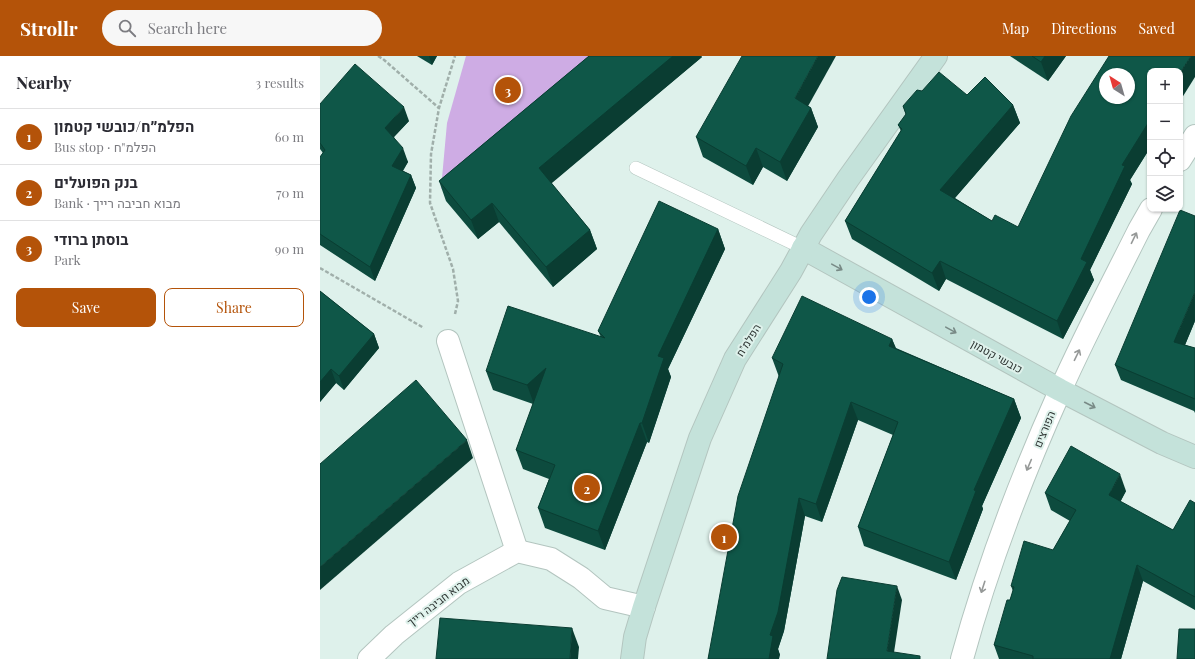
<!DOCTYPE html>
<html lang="en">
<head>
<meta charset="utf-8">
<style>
  :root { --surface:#fff; --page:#f7f7f7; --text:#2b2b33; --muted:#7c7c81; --line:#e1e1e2; --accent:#b45309 }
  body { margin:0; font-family:"Playfair Display",Heebo,serif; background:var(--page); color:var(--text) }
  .controls { position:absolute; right:12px; top:12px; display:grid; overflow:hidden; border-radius:8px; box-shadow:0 1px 3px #0004 }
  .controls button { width:36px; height:36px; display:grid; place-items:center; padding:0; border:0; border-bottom:1px solid var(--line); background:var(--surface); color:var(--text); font:20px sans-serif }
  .compass { position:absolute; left:779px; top:12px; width:36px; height:36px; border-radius:50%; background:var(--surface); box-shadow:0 1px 3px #0004; rotate:323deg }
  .you { position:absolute; left:549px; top:241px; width:14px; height:14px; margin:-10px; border:3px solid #fff; border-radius:50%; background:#1a73e8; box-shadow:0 0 0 6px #1a73e833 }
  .badge { display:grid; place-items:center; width:26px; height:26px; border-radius:50%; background:var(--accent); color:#fff; font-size:13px; font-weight:700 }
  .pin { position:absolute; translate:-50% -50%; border:2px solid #fff; box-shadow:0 1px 4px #0006 }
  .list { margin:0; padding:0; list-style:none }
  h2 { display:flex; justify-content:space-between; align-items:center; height:52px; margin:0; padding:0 16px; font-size:17px }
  h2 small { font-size:13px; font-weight:400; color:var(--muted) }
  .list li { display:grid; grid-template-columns:26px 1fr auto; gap:12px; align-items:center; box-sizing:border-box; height:56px; padding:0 16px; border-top:1px solid var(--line) }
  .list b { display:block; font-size:15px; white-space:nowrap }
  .list p { margin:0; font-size:13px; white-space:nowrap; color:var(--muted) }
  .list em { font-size:13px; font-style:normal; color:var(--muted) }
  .actions { display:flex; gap:8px; padding:12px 16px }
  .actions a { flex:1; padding:9px 0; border:1px solid var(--accent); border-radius:8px; text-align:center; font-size:14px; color:var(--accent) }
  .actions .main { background:var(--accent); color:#fff }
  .icon { flex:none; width:22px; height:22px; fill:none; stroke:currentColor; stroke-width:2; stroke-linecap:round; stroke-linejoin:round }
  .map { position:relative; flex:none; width:875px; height:603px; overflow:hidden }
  header { display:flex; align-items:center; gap:24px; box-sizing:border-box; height:56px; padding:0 20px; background:var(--accent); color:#fff }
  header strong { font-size:19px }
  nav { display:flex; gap:22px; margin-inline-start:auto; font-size:14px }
  .search { width:280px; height:36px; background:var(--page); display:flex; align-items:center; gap:10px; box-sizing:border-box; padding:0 14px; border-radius:22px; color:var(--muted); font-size:15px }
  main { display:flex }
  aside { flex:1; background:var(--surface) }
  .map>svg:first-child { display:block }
  .green { fill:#ceace4 }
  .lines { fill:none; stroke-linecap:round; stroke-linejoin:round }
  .lane-casing { stroke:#b3c5bf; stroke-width:14 }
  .street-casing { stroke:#b3c5bf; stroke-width:24 }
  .secondary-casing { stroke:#b3c5bf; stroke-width:24 }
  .path { stroke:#a0afaa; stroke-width:2.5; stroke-dasharray:4 2; stroke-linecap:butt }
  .lane { stroke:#fff; stroke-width:13 }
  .street { stroke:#fff; stroke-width:22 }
  .secondary { stroke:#c4e2da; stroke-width:22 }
  .wall { fill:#0d4b3e }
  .shaded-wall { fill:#0a3d32 }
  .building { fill:#0f5748; stroke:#0a3d32; fill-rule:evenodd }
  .oneway { stroke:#969998 }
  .oneway2 { stroke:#788a86 }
  .labels { text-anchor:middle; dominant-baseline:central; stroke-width:4; stroke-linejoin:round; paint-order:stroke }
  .street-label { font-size:11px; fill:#2c3331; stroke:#def1eb }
</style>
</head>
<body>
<header>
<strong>Strollr</strong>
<div class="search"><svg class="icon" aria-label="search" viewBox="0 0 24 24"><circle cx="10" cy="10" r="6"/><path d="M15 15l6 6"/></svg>Search here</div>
<nav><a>Map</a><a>Directions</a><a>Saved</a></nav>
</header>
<main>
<aside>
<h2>Nearby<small>3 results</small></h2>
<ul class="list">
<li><span class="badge">1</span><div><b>הפלמ״ח/כובשי קטמון</b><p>Bus stop · הפלמ&quot;ח</p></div><em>60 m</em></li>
<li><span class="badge">2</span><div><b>בנק הפועלים</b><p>Bank · מבוא חביבה רייך</p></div><em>70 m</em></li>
<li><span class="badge">3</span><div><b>בוסתן ברודי</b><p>Park</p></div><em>90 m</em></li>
</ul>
<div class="actions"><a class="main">Save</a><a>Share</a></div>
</aside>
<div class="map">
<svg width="875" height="603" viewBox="0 0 875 603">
  <rect width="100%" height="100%" fill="#def1eb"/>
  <polygon class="green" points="146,0 280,0 121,133 127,67"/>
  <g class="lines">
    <g class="lane-casing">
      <polyline id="lane" points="316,112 483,192"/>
    </g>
    <g class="street-casing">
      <g id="street">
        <polyline points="860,104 875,80"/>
        <polyline points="128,285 197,495"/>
        <polyline points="49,603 74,579 139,527 197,495 231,503 261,522 285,542 324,551"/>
        <path d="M642,603c25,-92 59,-181 98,-268 24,-54 52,-107 79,-161l12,-21"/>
      </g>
    </g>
    <g class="secondary-casing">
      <g id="secondary">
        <polyline points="483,192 740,334 842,387 875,401"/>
        <polyline points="312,603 315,581 324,551 380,382 415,303 471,215 491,178 528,123 616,0"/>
      </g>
    </g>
    <g class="path">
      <polyline points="58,0 63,3 119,52"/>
      <polyline points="0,212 104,272"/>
      <polyline points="135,258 138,245 133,213 110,147 111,98 119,52 135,0"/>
    </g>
    <use href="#lane" class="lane"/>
    <use href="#street" class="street"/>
    <use href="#secondary" class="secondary"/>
  </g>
  <g class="wall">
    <polygon points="97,0 117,0 112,9"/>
    <polygon points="269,0 381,0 382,1 231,127 270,174 277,193 233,231 179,166 158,183 126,145 119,125"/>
    <polygon points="690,0 746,0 728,25"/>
    <polygon points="830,15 830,92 810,124 812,128 770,214 774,224 743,283 626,223 619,235 532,183 525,165 581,75 578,69 586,59 583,50 602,35 647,39 693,49 700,67 635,142 672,165 698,171"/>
    <polygon points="0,48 89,65 74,81 88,106 83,115 91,119 96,132 55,225 0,189 0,101 3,97 0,93"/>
    <polygon points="488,50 491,52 498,71 467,125 443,111 433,129 383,101 376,81"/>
    <polygon points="398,173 405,193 348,313 351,321 329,387 327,386 285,494 225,472 218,452 229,423 203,413 196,394 213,348 173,334 166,315 281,281 278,275"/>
    <polygon points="0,235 54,278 59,292 24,334 16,327 0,346"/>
    <polygon points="875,265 865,289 875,292 875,357 874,355 801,324 795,309"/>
    <polygon points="572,283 576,292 694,343 701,362 662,450 663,453 636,524 544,490 538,471 573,379 538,364 502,466 485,460 464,575 458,593 460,599 388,603 459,321 452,302"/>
    <polygon points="806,435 800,446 853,474 875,447 875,554 823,525 801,603 679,603 674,589 690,544 693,535 691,530 733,494 750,465 731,454 725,437"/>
  </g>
  <g class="shaded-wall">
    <polygon points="109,0 117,0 112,9"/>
    <polygon points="353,0 381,0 382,1 226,132 219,112"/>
    <polygon points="498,0 516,0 482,61 475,42"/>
    <polygon points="725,0 746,0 728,25 721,6"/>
    <polygon points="871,0 875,0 875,21 860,45 860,17"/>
    <polygon points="693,49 700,67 627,151 620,134"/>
    <polygon points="84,51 89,65 70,85 65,72"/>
    <polygon points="491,52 498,71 467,125 460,106"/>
    <polygon points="830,64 830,92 810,124 812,128 770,214 774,224 743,283 737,265 761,203 802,109"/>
    <polygon points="83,92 88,106 77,123 72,110"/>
    <polygon points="436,92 443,111 433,129 426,110"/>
    <polygon points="91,119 96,132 55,225 50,211"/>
    <polygon points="172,147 179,166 158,183 151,164"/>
    <polygon points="398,173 405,193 348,313 351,321 329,387 322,367 338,300"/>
    <polygon points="270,174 277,193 233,231 226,211"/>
    <polygon points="620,205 626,223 619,235 612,217"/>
    <polygon points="875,236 875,265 860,301 854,286"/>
    <polygon points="54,278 59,292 24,334 19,320"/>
    <polygon points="572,283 579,301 569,290"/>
    <polygon points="226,312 214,348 207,329"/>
    <polygon points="11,313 16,327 0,346 0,326"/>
    <polygon points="694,343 701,362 662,450 663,453 636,524 629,506 654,434"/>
    <polygon points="531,346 538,364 502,466 496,448"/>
    <polygon points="320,367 327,386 285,494 278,475"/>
    <polygon points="147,384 153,402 0,534 0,511"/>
    <polygon points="800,418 806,435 795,456 789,439"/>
    <polygon points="479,442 485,460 464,575 458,593 460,599 459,603 449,603 450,579"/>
    <polygon points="817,509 823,525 801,603 790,603"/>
    <polygon points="577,530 582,544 573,603 567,595"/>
    <polygon points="252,572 259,591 258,603 250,603"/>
  </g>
  <g class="building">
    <polygon points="269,0 353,0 219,112 270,174 226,211 172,147 151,164 119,125"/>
    <polygon points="422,0 498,0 475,42 491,52 460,106 436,92 426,110 376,81"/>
    <polygon points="712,0 725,0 721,6"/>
    <path d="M789,0h82l-11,17v-2h-30v49l-28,45 3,1 -44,93 6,3 -30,59 -117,-60 -8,12 -87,-52 57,-92 -4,-4 8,-11 -3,-8 14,-16 5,1 17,-19 28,23 18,-18 28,28 -73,85 52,31 3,-6 23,12 53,-111zM785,18h24v24h-24z"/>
    <polygon points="35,8 84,51 65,72 83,92 72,110 91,119 50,211 0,178 0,101 5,94 0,87 0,48"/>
    <polygon points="339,145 398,173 338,300 344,302 322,367 320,367 278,475 218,452 235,409 196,394 226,312 207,329 166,315 188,250 285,282 278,275"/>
    <polygon points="860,154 875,160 875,236 854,286 875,292 875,343 795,309"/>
    <polygon points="0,235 54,278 19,320 11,313 0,326"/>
    <polygon points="482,240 572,283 569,290 694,343 654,434 656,435 629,506 538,471 578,366 531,346 496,448 479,442 458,556 450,579 453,580 449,603 388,603 418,440 463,308 452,302"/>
    <polygon points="96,324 147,384 0,511 0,408"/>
    <polygon points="751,390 800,418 789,439 853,474 870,444 875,447 875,541 817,509 790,603 713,603 713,600 674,589 687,544 690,544 694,531 691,530 704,485 733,494 756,454 725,437"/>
    <polygon points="522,521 577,530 567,595 600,600 600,603 507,603 517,534"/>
    <polygon points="120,562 252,572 250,603 116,603"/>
    <polygon points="859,573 875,573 875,603 857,603"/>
  </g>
  <defs><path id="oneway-shaft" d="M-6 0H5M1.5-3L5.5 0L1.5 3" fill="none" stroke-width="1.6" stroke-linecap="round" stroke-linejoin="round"/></defs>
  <g class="oneway">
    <use href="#oneway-shaft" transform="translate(814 182) rotate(-64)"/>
    <use href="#oneway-shaft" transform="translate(757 299) rotate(-64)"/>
    <use href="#oneway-shaft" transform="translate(709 409) rotate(113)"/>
    <use href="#oneway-shaft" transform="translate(663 531) rotate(108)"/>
  </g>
  <g class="oneway2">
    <use href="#oneway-shaft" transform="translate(517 211) rotate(29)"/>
    <use href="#oneway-shaft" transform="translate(631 274) rotate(29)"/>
    <use href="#oneway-shaft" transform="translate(770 349) rotate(27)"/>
  </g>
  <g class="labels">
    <g class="street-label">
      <text transform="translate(428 284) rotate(-58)">הפלמ"ח</text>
      <text transform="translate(677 300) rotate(29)">כובשי קטמון</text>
      <text transform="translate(724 373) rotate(-67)">הפורצים</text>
      <text transform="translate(118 545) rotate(-37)">מבוא חביבה רייך</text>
    </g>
  </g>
</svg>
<div class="controls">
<button>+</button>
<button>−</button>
<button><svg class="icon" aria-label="locate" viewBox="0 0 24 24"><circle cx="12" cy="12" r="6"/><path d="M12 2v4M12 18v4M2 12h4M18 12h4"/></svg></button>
<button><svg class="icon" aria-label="layers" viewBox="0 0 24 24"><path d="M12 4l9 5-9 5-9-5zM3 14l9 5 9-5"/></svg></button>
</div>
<svg class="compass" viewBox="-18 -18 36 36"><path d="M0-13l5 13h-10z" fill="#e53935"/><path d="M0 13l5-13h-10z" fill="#7c7c81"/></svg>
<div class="you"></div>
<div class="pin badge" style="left:404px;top:481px">1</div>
<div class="pin badge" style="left:267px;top:432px">2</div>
<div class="pin badge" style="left:188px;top:34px">3</div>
</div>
</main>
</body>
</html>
